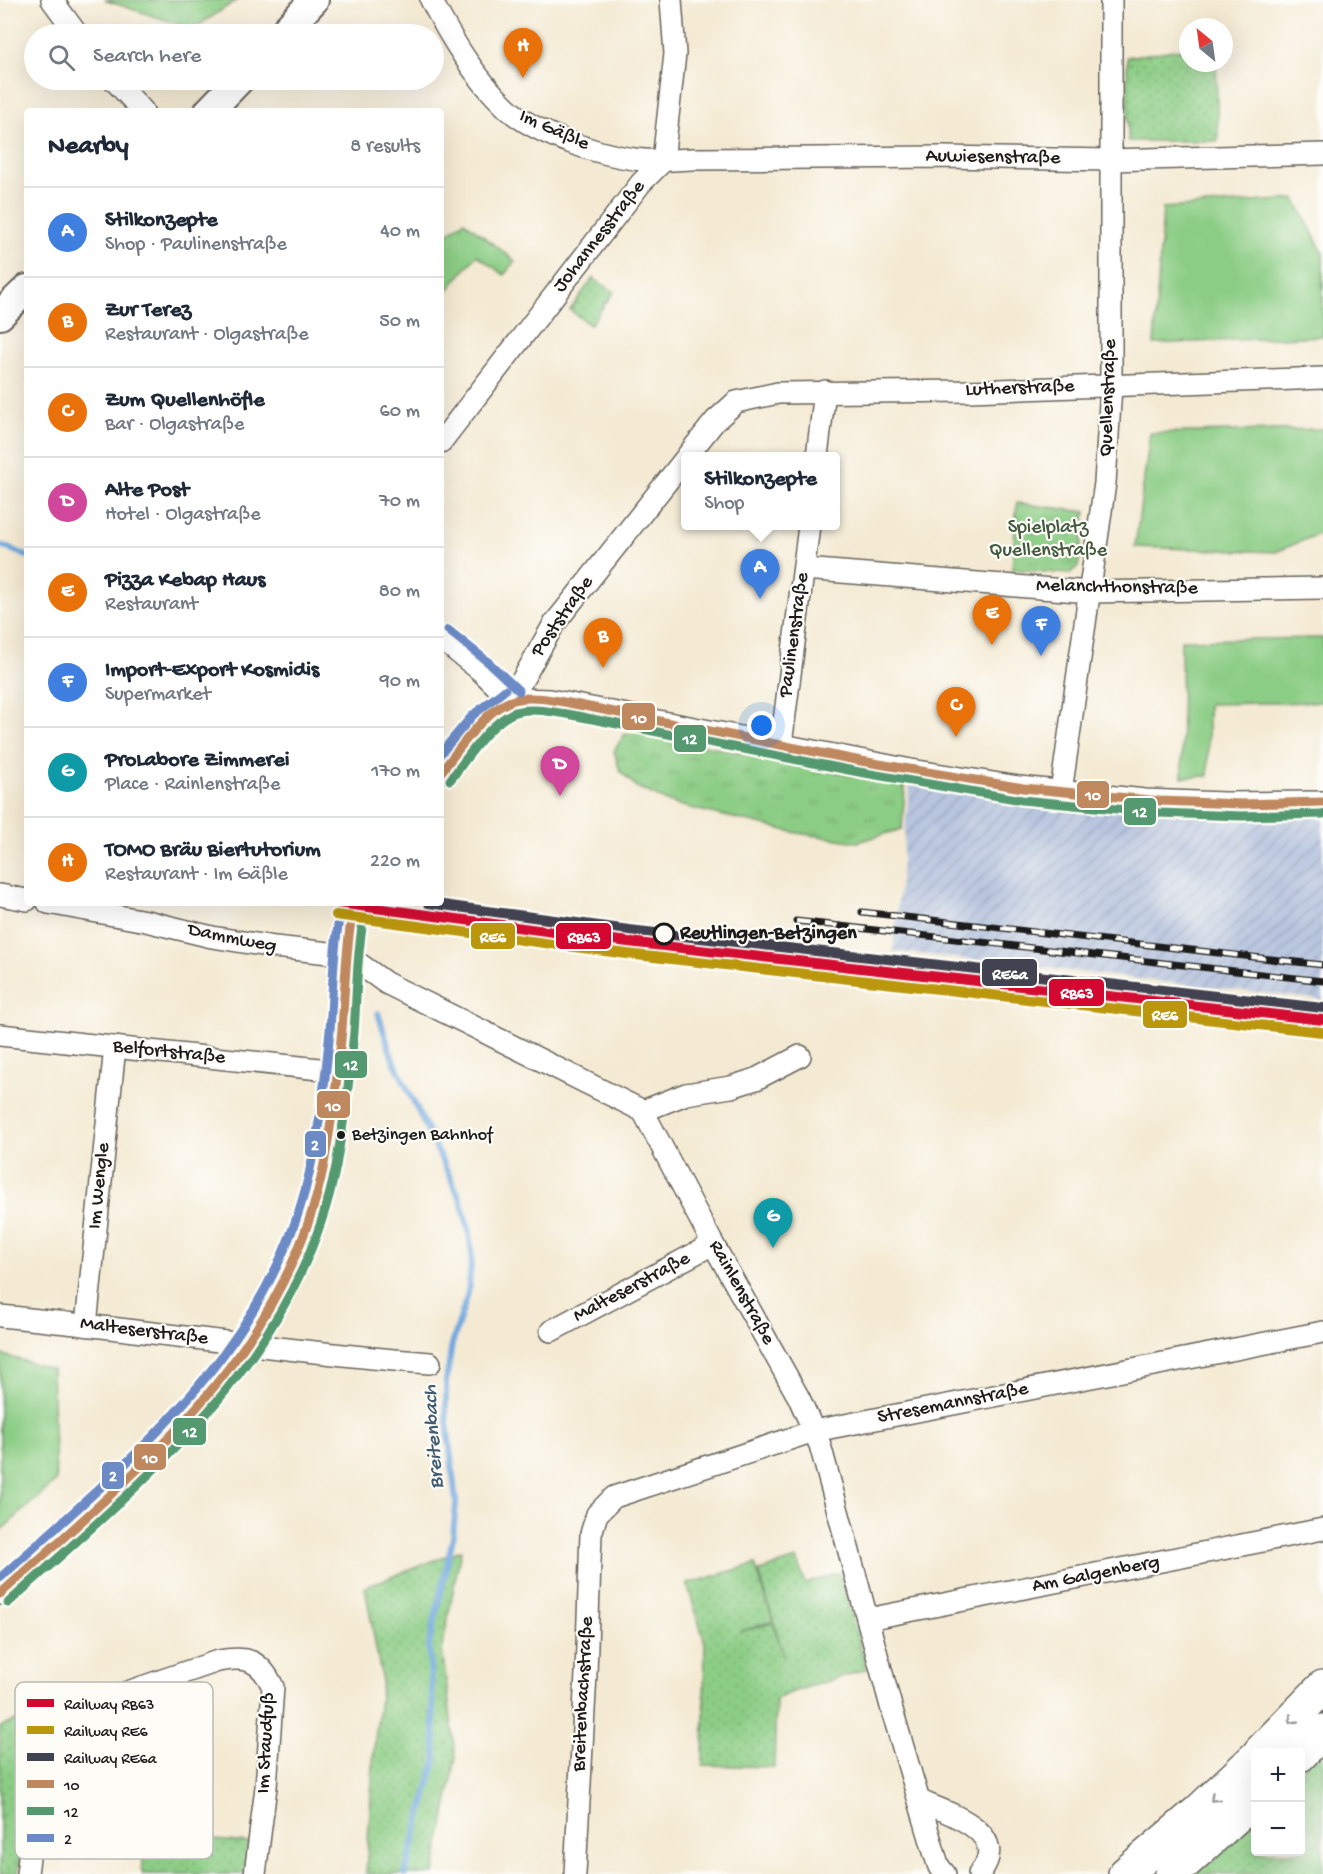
<!DOCTYPE html>
<html lang="en">
<head>
<meta charset="utf-8">
<style>
  :root { --surface:#fff; --page:#f6f6f7; --text:#1f2937; --muted:#747a83; --line:#e0e1e3; --accent:#db2777 }
  body { margin:0; font-family:"Gochi Hand",sans-serif; background:var(--page); color:var(--text) }
  .controls { position:absolute; right:18px; bottom:18px; display:grid; overflow:hidden; border-radius:6px; box-shadow:0 6px 24px #0002 }
  .controls button { width:54px; height:54px; display:grid; place-items:center; padding:0; border:0; border-bottom:2px solid var(--line); background:var(--surface); color:var(--text); font:30px sans-serif }
  .compass { position:absolute; left:1179px; top:18px; width:54px; height:54px; border-radius:50%; background:var(--surface); box-shadow:0 6px 24px #0002; rotate:331deg }
  .you { position:absolute; left:762px; top:726px; width:21px; height:21px; margin:-15px; border:4px solid #fff; border-radius:50%; background:#1a73e8; box-shadow:0 0 0 9px #1a73e833 }
  .badge { display:grid; place-items:center; width:39px; height:39px; border-radius:50%; background:var(--accent); color:#fff; font-size:20px; font-weight:700 }
  .pin { position:absolute; translate:-50% -50px; filter:drop-shadow(0 2px 3px #0008) }
  .pin::after { content:''; position:absolute; top:32px; width:21px; height:18px; background:inherit; clip-path:polygon(0 0,100% 0,50% 100%) }
  .popup { position:absolute; left:681px; top:452px; width:159px; height:78px; box-sizing:border-box; display:grid; place-content:center; border-radius:6px; background:var(--surface); filter:drop-shadow(0 2px 4px #0005); font-size:20px; white-space:nowrap; color:var(--muted) }
  .popup b { font-size:22px; color:var(--text) }
  .popup::after { content:''; position:absolute; left:50%; top:100%; margin-left:-12px; border:12px solid transparent; border-top-color:var(--surface) }
  .list { margin:0; padding:0; list-style:none }
  h2 { display:flex; justify-content:space-between; align-items:center; height:78px; margin:0; padding:0 24px; font-size:26px }
  h2 small { font-size:20px; font-weight:400; color:var(--muted) }
  .list li { display:grid; grid-template-columns:39px 1fr auto; gap:18px; align-items:center; box-sizing:border-box; height:90px; padding:0 24px; border-top:2px solid var(--line) }
  .list b { display:block; font-size:22px; white-space:nowrap }
  .list p { margin:0; font-size:20px; white-space:nowrap; color:var(--muted) }
  .list em { font-size:20px; font-style:normal; color:var(--muted) }
  .icon { flex:none; width:33px; height:33px; fill:none; stroke:currentColor; stroke-width:2; stroke-linecap:round; stroke-linejoin:round }
  .map { position:relative; flex:none; width:1323px; height:1874px; overflow:hidden }
  .search { position:absolute; background:var(--surface); box-shadow:0 6px 24px #0002; left:24px; top:24px; width:420px; height:66px; display:flex; align-items:center; gap:15px; box-sizing:border-box; padding:0 21px; border-radius:33px; color:var(--muted); font-size:22px }
  .panel { position:absolute; background:var(--surface); box-shadow:0 6px 24px #0002; left:24px; top:108px; width:420px; height:798px; border-radius:6px }
  .map>svg:first-child { display:block }
  .industrial { fill:url(#industrial-furrows) }
  .grass { fill:url(#grass-dots); stroke:#547450; stroke-width:1.5 }
  .park { fill:url(#park-tufts); stroke:#547450; stroke-width:1.5 }
  .garden { fill:#8ccd85; stroke:#547450; stroke-width:1.5 }
  .lines { fill:none; stroke-linecap:round; stroke-linejoin:round }
  .stream { stroke:#6fa7de; stroke-width:6 }
  .street-casing { stroke:#68645c; stroke-width:24 }
  .secondary-casing { stroke:#68645c; stroke-width:32 }
  .highway-casing { stroke:#68645c; stroke-width:36 }
  .street { stroke:#fff; stroke-width:21 }
  .secondary { stroke:#fff; stroke-width:28 }
  .highway { stroke:#fff; stroke-width:33 }
  .rail-casing { stroke:#1c1c1c; stroke-width:7 }
  .rail { stroke:#fdfcf7; stroke-width:4.5; stroke-dasharray:14; stroke-linecap:butt }
  .bus-1-casing { stroke:#fdfcf7; stroke-width:14 }
  .bus-2-casing { stroke:#fdfcf7; stroke-width:14 }
  .bus-3-casing { stroke:#fdfcf7; stroke-width:14 }
  .bus-1 { stroke:#bf885f; stroke-width:9 }
  .bus-2 { stroke:#54996f; stroke-width:9 }
  .bus-3 { stroke:#6c8bc6; stroke-width:9 }
  .rail-1-casing { stroke:#fdfcf7; stroke-width:15 }
  .rail-2-casing { stroke:#fdfcf7; stroke-width:15 }
  .rail-3-casing { stroke:#fdfcf7; stroke-width:15 }
  .rail-1 { stroke:#d30730; stroke-width:10 }
  .rail-2 { stroke:#bb970d; stroke-width:10 }
  .rail-3 { stroke:#424351; stroke-width:10 }
  .oneway { stroke:#999 }
  .stop-dot { fill:#fdfcf7; stroke:#1c1c1c; stroke-width:3 }
  .bus-dot { fill:#1c1c1c; stroke:#fdfcf7; stroke-width:2 }
  .labels { text-anchor:middle; dominant-baseline:central; stroke-width:4.5; stroke-linejoin:round; paint-order:stroke }
  .bus-label { font-size:18px; fill:#1c1c1c; stroke:#fdfcf7; text-anchor:start }
  .street-label { font-size:20px; fill:#1c1c1c; stroke:#fdfcf7 }
  .park-label { font-size:20px; fill:#435a41; stroke:#fdfcf7 }
  .stop-label { font-size:20px; font-weight:bold; fill:#1c1c1c; stroke:#fdfcf7; text-anchor:start }
  .water-label { font-size:21px; font-style:italic; fill:#415b73; stroke:#fdfcf7 }
  .key { fill:#fdfcf7; stroke:#bab9b5; stroke-width:1.5 }
  .key-label { font-size:16px; fill:#1c1c1c }
  .line-badge { stroke:#fdfcf7; stroke-width:2 }
  .badge-label { font-size:16px; text-anchor:middle; font-weight:bold; fill:#fff }
</style>
</head>
<body>
<div class="map">
<svg width="1323" height="1874" viewBox="0 0 1323 1874">
  <defs>
    <pattern id="industrial-furrows" width="10" height="10" patternUnits="userSpaceOnUse" patternTransform="scale(1.5)"><rect width="10" height="10" fill="#b7c5de"/><path d="M-1 1l2-2M0 10L10 0M9 11l2-2" fill="none" stroke="#9da9be"/></pattern>
    <pattern id="grass-dots" width="8" height="8" patternUnits="userSpaceOnUse" patternTransform="scale(1.5)"><rect width="8" height="8" fill="#8ccd85"/><path d="M2 2h.1M6 6h.1" fill="none" stroke="#78af72" stroke-width="1.8" stroke-linecap="round"/></pattern>
    <pattern id="park-tufts" width="24" height="20" patternUnits="userSpaceOnUse" patternTransform="scale(1.5)"><rect width="24" height="20" fill="#8ccd85"/><path d="M3 7l-1-3M5 7V3M7 7l1-3M15 17l-1-3M17 17v-4M19 17l1-3" fill="none" stroke="#78af72"/></pattern>
  </defs>
  <rect width="100%" height="100%" fill="#fdfcf7"/>
  <filter id="ink" filterUnits="userSpaceOnUse"><feTurbulence type="fractalNoise" baseFrequency=".0167" numOctaves="2"/><feDisplacementMap in="SourceGraphic" scale="12" xChannelSelector="R" yChannelSelector="G"/><feConvolveMatrix kernelMatrix="1 2 1 2 8 2 1 2 1" color-interpolation-filters="sRGB"/></filter>
  <filter id="wash" filterUnits="userSpaceOnUse"><feTurbulence type="fractalNoise" baseFrequency=".008" numOctaves="4" result="noise"/><feDisplacementMap in="SourceGraphic" scale="24" xChannelSelector="R" yChannelSelector="G"/><feGaussianBlur stdDeviation="1.35" result="paint"/><feColorMatrix in="noise" values="0 0 0 0 0 0 0 0 0 0 0 0 0 0 0 0 0 1.4 0 .05"/><feComposite in="paint" operator="in"/></filter>
  <g filter="url(#wash)">
    <rect width="100%" height="100%" fill="#f4ead3"/>
    <polygon class="industrial" points="911,770 960,778 1323,802 1323,1000 893,951"/>
    <g class="grass">
      <polygon points="1188,48 1188,63 1216,63 1218,141 1128,141 1127,57"/>
      <polygon points="593,278 614,292 590,325 570,310"/>
      <polygon points="461,1550 442,1649 456,1757 434,1874 366,1874 374,1748 382,1681 365,1587"/>
      <polygon points="797,1559 805,1584 839,1573 867,1669 795,1691 776,1699 774,1767 703,1765 705,1643 687,1584 755,1564 773,1621 739,1632 773,1623 784,1658 759,1571"/>
      <polygon points="37,1712 18,1874 0,1874 0,1727"/>
      <polygon points="1323,1747 1323,1874 1194,1874 1224,1851 1224,1845 1255,1814 1256,1852 1300,1852 1301,1769"/>
      <polygon points="145,1834 249,1843 246,1874 142,1874"/>
    </g>
    <g class="park">
      <polygon points="1017,503 1086,512 1078,567 1069,574 1012,569"/>
      <polygon points="639,732 905,786 902,829 858,842 797,833 686,807 671,803 637,787 620,771 614,751 624,735"/>
    </g>
    <g class="garden">
      <polygon points="104,0 237,0 193,29"/>
      <polygon points="1295,199 1323,253 1323,336 1154,344 1163,208"/>
      <polygon points="464,221 515,261 504,275 477,255 441,298 441,232 446,235"/>
      <polygon points="1323,429 1323,532 1276,552 1135,547 1150,433"/>
      <polygon points="1323,638 1323,702 1208,704 1208,776 1182,777 1181,640"/>
      <polygon points="0,1354 52,1369 56,1481 0,1531"/>
    </g>
    <g class="lines">
      <g class="stream">
        <polyline points="0,545 27,556"/>
        <polyline points="378,1013 392,1057 460,1198 468,1226 472,1256 468,1293 452,1344 446,1381 446,1413 456,1502 453,1537 429,1645 436,1758 405,1874"/>
      </g>
    </g>
  </g>
  <g filter="url(#ink)">
    <g class="lines">
      <g class="street-casing">
        <g id="street">
          <polyline points="52,0 77,34"/>
          <path d="M431,0c21,40 43,77 76,108 29,27 98,49 137,52 17,1 33,0 50,-1l250,-2 166,3 213,-6"/>
          <polyline points="114,80 143,111"/>
          <polyline points="441,442 641,183 663,161 675,54 671,0"/>
          <polyline points="687,456 715,421 736,402 778,393 969,391 1323,378"/>
          <polyline points="817,456 825,391"/>
          <polyline points="804,569 1090,592 1323,588"/>
          <polyline points="441,639 481,671 511,700"/>
          <polyline points="511,700 518,699 550,700 911,770 1019,787 1145,800 1224,803 1323,802"/>
          <polyline points="781,745 809,526"/>
          <path d="M441,772c21,-25 41,-56 70,-72l43,-76 131,-165"/>
          <polyline points="1061,792 1105,483 1111,386 1111,0"/>
          <polyline points="0,895 27,900"/>
          <polyline points="48,903 146,921 212,937 275,947 347,955 386,983 643,1111 713,1244 799,1398 820,1445 892,1710 935,1855 939,1867 945,1874"/>
          <polyline points="0,1035 338,1071"/>
          <polyline points="643,1111 686,1094 731,1087 756,1079 800,1056"/>
          <path d="M0,1316c144,14 286,36 430,47"/>
          <polyline points="86,1325 115,1047"/>
          <polyline points="551,1331 713,1244"/>
          <path d="M0,1594c127,-117 278,-229 319,-407 13,-58 20,-117 24,-176 3,-36 3,-73 11,-108"/>
          <polyline points="868,1619 1323,1529"/>
          <path d="M920,1801c29,12 93,32 59,73"/>
          <path d="M27,1874l15,-124 3,-14 7,-11 23,-15 143,-49c28,-5 42,-2 55,26l-7,100 -11,87"/>
          <polyline points="575,1874 586,1674 591,1534 597,1514 614,1497 814,1431 1323,1332"/>
        </g>
      </g>
      <g class="secondary-casing">
        <g id="secondary">
          <polyline points="282,34 314,0"/>
          <polyline points="209,111 239,80"/>
          <polyline points="0,315 27,289"/>
        </g>
      </g>
      <g class="highway-casing">
        <g id="highway">
          <polyline points="1260,1752 1323,1687"/>
          <polyline points="1300,1755 1323,1731"/>
          <polyline points="1125,1874 1199,1811 1256,1757"/>
          <polyline points="1172,1874 1256,1799"/>
        </g>
      </g>
      <use href="#street" class="street"/>
      <use href="#secondary" class="secondary"/>
      <use href="#highway" class="highway"/>
      <g class="rail-casing">
        <g id="rail">
          <polyline points="862,912 1323,965"/>
          <polyline points="796,921 1323,981"/>
        </g>
      </g>
      <use href="#rail" class="rail"/>
      <g class="bus-1-casing">
        <g id="bus-1">
          <path d="M441,772c19,-23 46,-67 77,-73 16,-3 35,1 51,4l292,58 162,27 137,13 82,3 81,-2"/>
          <path d="M0,1594c136,-122 287,-240 324,-430 8,-44 14,-89 18,-135 3,-42 4,-84 12,-126"/>
        </g>
      </g>
      <g class="bus-2-casing">
        <g id="bus-2">
          <path d="M450,780c17,-21 43,-64 70,-69 15,-3 32,1 47,3l292,58 163,28 137,13 82,3 82,-2"/>
          <path d="M8,1603c138,-125 290,-244 328,-437 8,-44 14,-89 18,-134 3,-43 3,-85 12,-127"/>
        </g>
      </g>
      <g class="bus-3-casing">
        <g id="bus-3">
          <polyline points="448,630 488,662 519,691"/>
          <polyline points="441,753 473,715 505,690"/>
          <path d="M0,1578c131,-118 277,-234 312,-418 9,-43 14,-86 18,-130 3,-43 3,-85 12,-127"/>
        </g>
      </g>
      <use href="#bus-1" class="bus-1"/>
      <use href="#bus-2" class="bus-2"/>
      <use href="#bus-3" class="bus-3"/>
      <g class="rail-1-casing">
        <polyline id="rail-1" points="338,903 628,942 1323,1020"/>
      </g>
      <g class="rail-2-casing">
        <polyline id="rail-2" points="336,915 627,954 1322,1032"/>
      </g>
      <g class="rail-3-casing">
        <polyline id="rail-3" points="428,903 629,930 1323,1008"/>
      </g>
      <use href="#rail-1" class="rail-1"/>
      <use href="#rail-2" class="rail-2"/>
      <use href="#rail-3" class="rail-3"/>
    </g>
    <defs><path id="oneway-chevron" d="M-2-3.5L2.5 0L-2 3.5" fill="none" stroke-width="1.6" stroke-linecap="round" stroke-linejoin="round" transform="scale(1.5)"/></defs>
    <g class="oneway">
      <use href="#oneway-chevron" transform="translate(1292 1720) rotate(134)"/>
      <use href="#oneway-chevron" transform="translate(1214 1798) rotate(136)"/>
    </g>
  </g>
  <circle class="stop-dot" cx="664" cy="934" r="10"/>
  <circle class="bus-dot" cx="341" cy="1135" r="5"/>
  <g class="labels">
    <g class="bus-label">
      <text x="352" y="1135">Betzingen Bahnhof</text>
    </g>
    <g class="street-label">
      <text transform="translate(554 131) rotate(24)">Im Gäßle</text>
      <text transform="translate(993 158) rotate(1)">Auwiesenstraße</text>
      <text transform="translate(600 237) rotate(-52)">Johannesstraße</text>
      <text transform="translate(1020 389) rotate(-2)">Lutherstraße</text>
      <text transform="translate(1109 398) rotate(-88)">Quellenstraße</text>
      <text transform="translate(1117 588) rotate(1)">Melanchthonstraße</text>
      <text transform="translate(563 617) rotate(-55)">Poststraße</text>
      <text transform="translate(795 635) rotate(-82)">Paulinenstraße</text>
      <text transform="translate(232 939) rotate(11)">Dammweg</text>
      <text transform="translate(169 1053) rotate(6)">Belfortstraße</text>
      <text transform="translate(100 1186) rotate(-84)">Im Wengle</text>
      <text transform="translate(632 1288) rotate(-28)">Malteserstraße</text>
      <text transform="translate(741 1293) rotate(61)">Rainlenstraße</text>
      <text transform="translate(144 1332) rotate(7)">Malteserstraße</text>
      <text transform="translate(953 1404) rotate(-11)">Stresemannstraße</text>
      <text transform="translate(1096 1575) rotate(-11)">Am Galgenberg</text>
      <text transform="translate(584 1694) rotate(-87)">Breitenbachstraße</text>
      <text transform="translate(267 1743) rotate(-87)">Im Staudfuß</text>
    </g>
    <g class="park-label">
      <text x="1048" y="528">Spielplatz<tspan x="1048" dy="23">Quellenstraße</tspan></text>
    </g>
    <g class="stop-label">
      <text x="680" y="934">Reutlingen-Betzingen</text>
    </g>
    <g class="water-label">
      <text transform="translate(435 1437) rotate(-94)">Breitenbach</text>
    </g>
  </g>
  <rect x="15" y="1682" width="198" height="177" rx="9" class="key"/>
  <rect x="27" y="1699" width="27" height="8" fill="#d30730"/>
  <rect x="27" y="1726" width="27" height="8" fill="#bb970d"/>
  <rect x="27" y="1753" width="27" height="8" fill="#424351"/>
  <rect x="27" y="1780" width="27" height="8" fill="#bf885f"/>
  <rect x="27" y="1807" width="27" height="8" fill="#54996f"/>
  <rect x="27" y="1834" width="27" height="8" fill="#6c8bc6"/>
  <g class="key-label">
    <text x="64" y="1709">Railway RB63</text>
    <text x="64" y="1736">Railway RE6</text>
    <text x="64" y="1763">Railway RE6a</text>
    <text x="64" y="1790">10</text>
    <text x="64" y="1817">12</text>
    <text x="64" y="1844">2</text>
  </g>
  <g class="line-badge">
    <rect x="621" y="702" width="35" height="29" rx="6" fill="#bf885f"/>
    <rect x="673" y="724" width="34" height="29" rx="6" fill="#54996f"/>
    <rect x="1076" y="780" width="34" height="29" rx="6" fill="#bf885f"/>
    <rect x="1123" y="797" width="34" height="29" rx="6" fill="#54996f"/>
    <rect x="470" y="922" width="46" height="28" rx="6" fill="#bb970d"/>
    <rect x="555" y="922" width="57" height="28" rx="6" fill="#d30730"/>
    <rect x="981" y="958" width="57" height="29" rx="6" fill="#424351"/>
    <rect x="1048" y="978" width="57" height="29" rx="6" fill="#d30730"/>
    <rect x="1142" y="1000" width="46" height="29" rx="6" fill="#bb970d"/>
    <rect x="334" y="1050" width="34" height="29" rx="6" fill="#54996f"/>
    <rect x="316" y="1090" width="35" height="29" rx="6" fill="#bf885f"/>
    <rect x="304" y="1130" width="23" height="28" rx="6" fill="#6c8bc6"/>
    <rect x="172" y="1417" width="35" height="29" rx="6" fill="#54996f"/>
    <rect x="133" y="1443" width="34" height="28" rx="6" fill="#bf885f"/>
    <rect x="101" y="1461" width="24" height="29" rx="6" fill="#6c8bc6"/>
  </g>
  <g class="badge-label">
    <text x="639" y="723">10</text>
    <text x="690" y="744">12</text>
    <text x="1093" y="800">10</text>
    <text x="1140" y="817">12</text>
    <text x="493" y="942">RE6</text>
    <text x="584" y="942">RB63</text>
    <text x="1010" y="979">RE6a</text>
    <text x="1077" y="998">RB63</text>
    <text x="1165" y="1020">RE6</text>
    <text x="351" y="1070">12</text>
    <text x="333" y="1111">10</text>
    <text x="315" y="1150">2</text>
    <text x="190" y="1437">12</text>
    <text x="150" y="1463">10</text>
    <text x="113" y="1481">2</text>
  </g>
</svg>
<div class="controls">
<button>+</button>
<button>−</button>
</div>
<svg class="compass" viewBox="-18 -18 36 36"><path d="M0-13l5 13h-10z" fill="#e53935"/><path d="M0 13l5-13h-10z" fill="#747a83"/></svg>
<div class="you"></div>
<div class="pin badge" style="left:760px;top:599px;background:#3f7fe0">A</div>
<div class="popup"><b>Stilkonzepte</b>Shop</div>
<div class="pin badge" style="left:603px;top:668px;background:#e8710a">B</div>
<div class="pin badge" style="left:956px;top:737px;background:#e8710a">C</div>
<div class="pin badge" style="left:560px;top:796px;background:#d1479c">D</div>
<div class="pin badge" style="left:992px;top:645px;background:#e8710a">E</div>
<div class="pin badge" style="left:1041px;top:656px;background:#3f7fe0">F</div>
<div class="pin badge" style="left:773px;top:1248px;background:#0f9aa8">G</div>
<div class="pin badge" style="left:523px;top:78px;background:#e8710a">H</div>
<div class="search"><svg class="icon" aria-label="search" viewBox="0 0 24 24"><circle cx="10" cy="10" r="6"/><path d="M15 15l6 6"/></svg>Search here</div>
<section class="panel">
<h2>Nearby<small>8 results</small></h2>
<ul class="list">
<li><span class="badge" style="background:#3f7fe0">A</span><div><b>Stilkonzepte</b><p>Shop · Paulinenstraße</p></div><em>40 m</em></li>
<li><span class="badge" style="background:#e8710a">B</span><div><b>Zur Terez</b><p>Restaurant · Olgastraße</p></div><em>50 m</em></li>
<li><span class="badge" style="background:#e8710a">C</span><div><b>Zum Quellenhöfle</b><p>Bar · Olgastraße</p></div><em>60 m</em></li>
<li><span class="badge" style="background:#d1479c">D</span><div><b>Alte Post</b><p>Hotel · Olgastraße</p></div><em>70 m</em></li>
<li><span class="badge" style="background:#e8710a">E</span><div><b>Pizza Kebap Haus</b><p>Restaurant</p></div><em>80 m</em></li>
<li><span class="badge" style="background:#3f7fe0">F</span><div><b>Import-Export Kosmidis</b><p>Supermarket</p></div><em>90 m</em></li>
<li><span class="badge" style="background:#0f9aa8">G</span><div><b>ProLabore Zimmerei</b><p>Place · Rainlenstraße</p></div><em>170 m</em></li>
<li><span class="badge" style="background:#e8710a">H</span><div><b>TOMO Bräu Biertutorium</b><p>Restaurant · Im Gäßle</p></div><em>220 m</em></li>
</ul>
</section>
</div>
</body>
</html>
